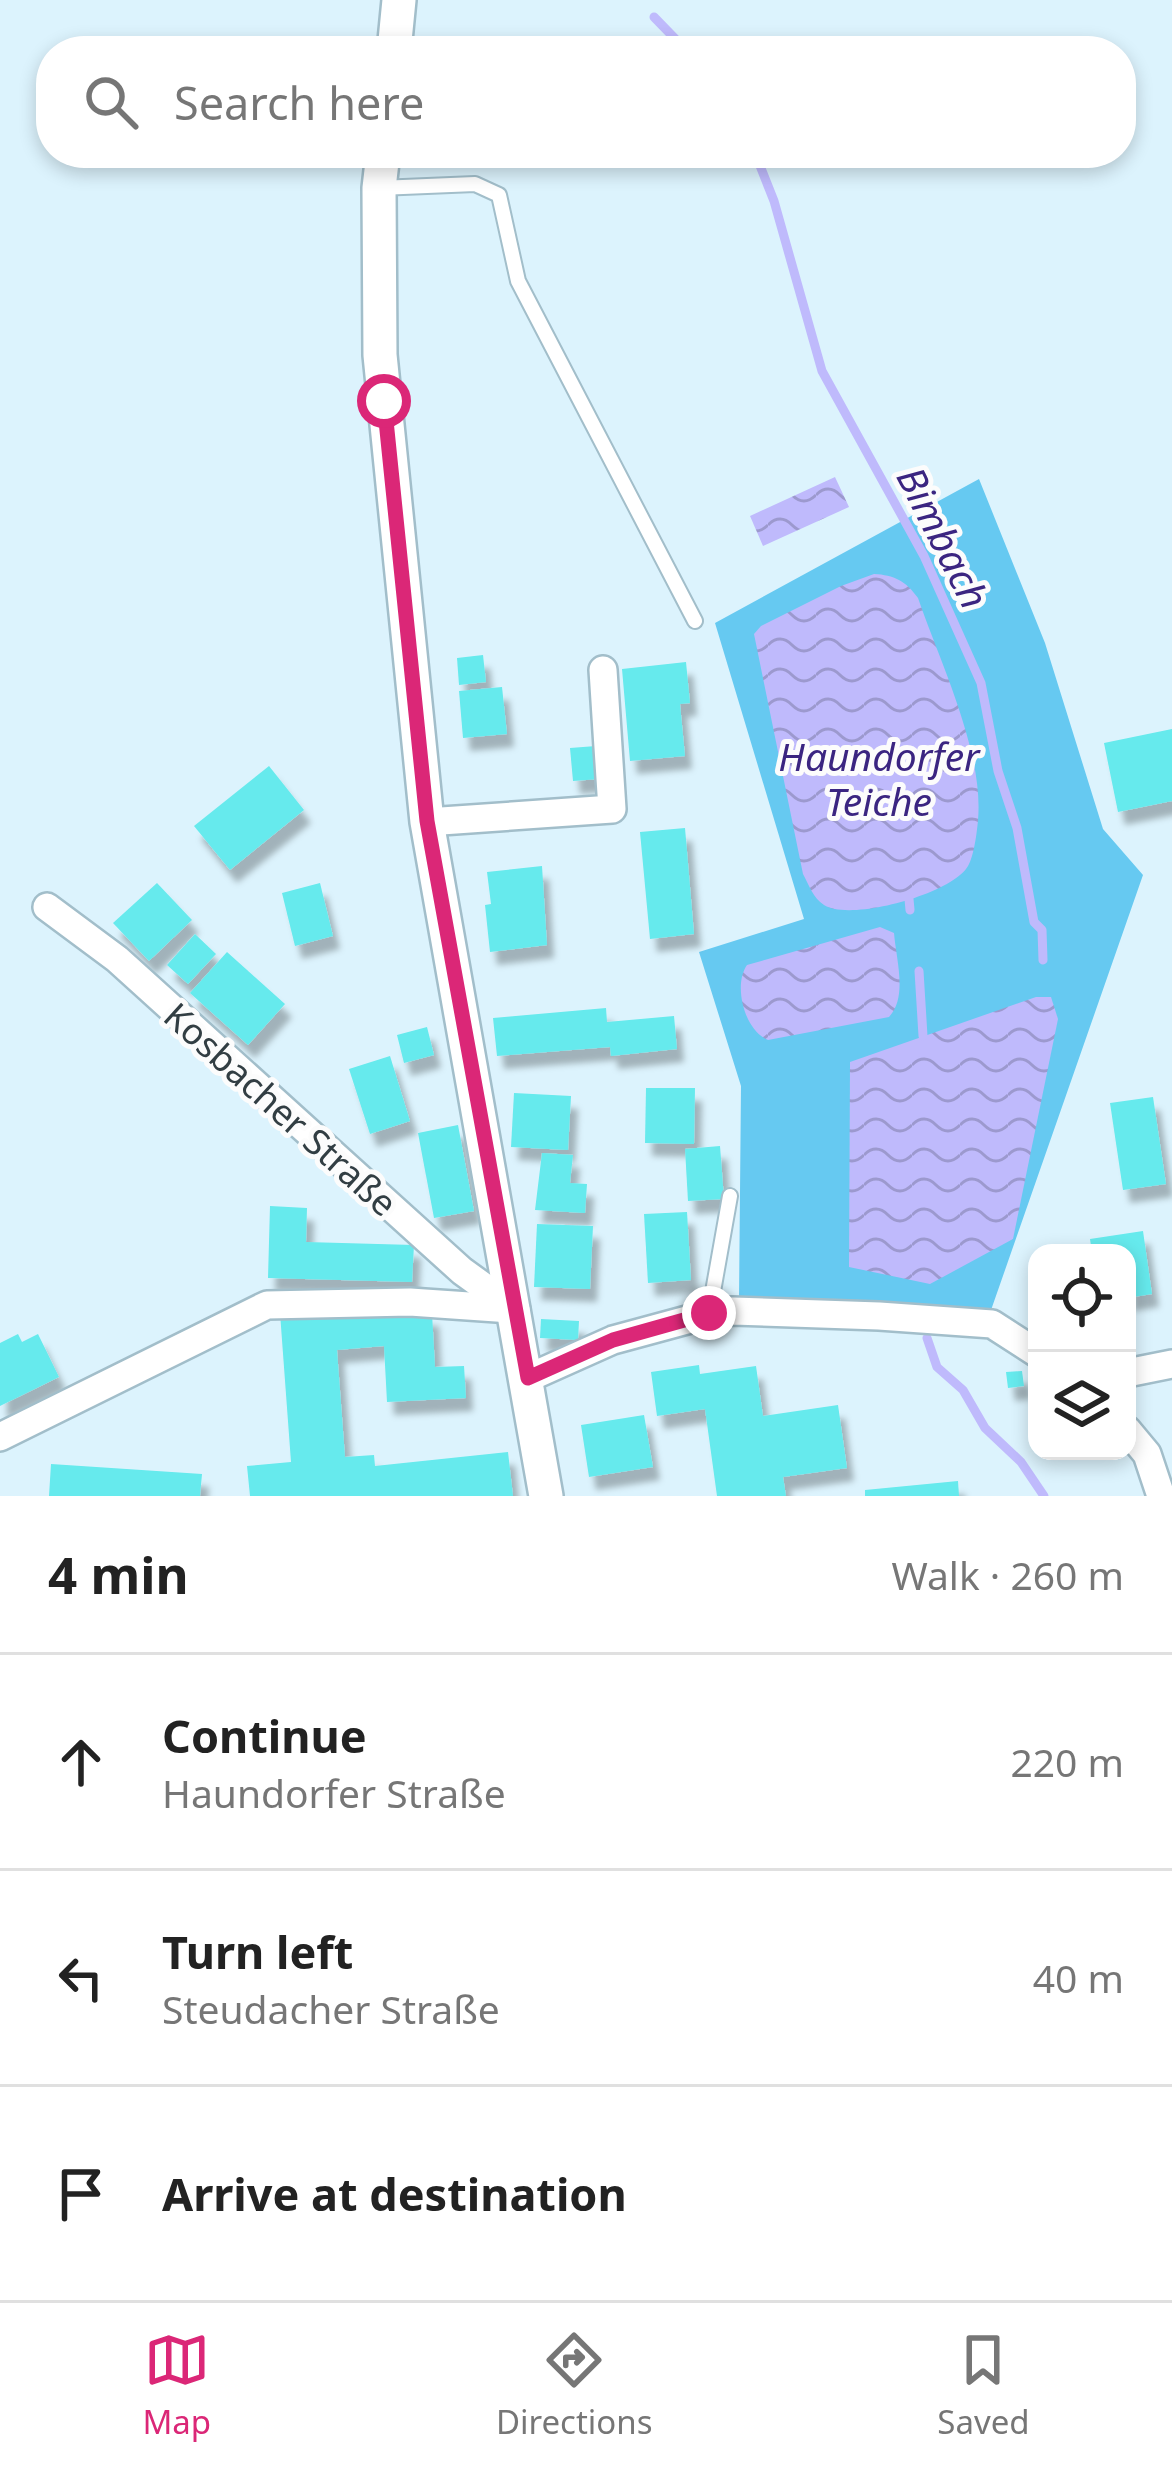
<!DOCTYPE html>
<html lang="en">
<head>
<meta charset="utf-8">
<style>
  :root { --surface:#fff; --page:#f2f2f2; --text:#222; --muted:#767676; --line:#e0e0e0; --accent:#db2777 }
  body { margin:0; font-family:"Noto Sans",sans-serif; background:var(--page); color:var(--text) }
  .controls { position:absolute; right:36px; bottom:36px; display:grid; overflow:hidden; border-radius:24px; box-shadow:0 6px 18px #0003 }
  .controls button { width:108px; height:108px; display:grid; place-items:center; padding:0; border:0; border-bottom:3px solid var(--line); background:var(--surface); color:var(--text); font:60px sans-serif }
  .stop { position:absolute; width:36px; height:36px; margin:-27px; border:9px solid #db2777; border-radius:50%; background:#fff }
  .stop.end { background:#db2777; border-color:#fff; box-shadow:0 3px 12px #0008 }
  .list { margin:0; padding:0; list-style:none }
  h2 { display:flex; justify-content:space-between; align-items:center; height:156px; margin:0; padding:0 48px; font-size:51px }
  h2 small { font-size:39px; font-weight:400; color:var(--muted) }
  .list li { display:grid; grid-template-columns:78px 1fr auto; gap:36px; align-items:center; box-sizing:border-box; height:216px; padding:0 48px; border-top:3px solid var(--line) }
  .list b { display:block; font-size:45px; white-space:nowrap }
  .list p { margin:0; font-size:39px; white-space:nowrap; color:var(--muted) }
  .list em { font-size:39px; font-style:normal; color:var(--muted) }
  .icon { flex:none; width:66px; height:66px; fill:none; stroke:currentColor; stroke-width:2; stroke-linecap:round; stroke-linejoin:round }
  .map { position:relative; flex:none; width:1172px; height:1496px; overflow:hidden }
  .search { position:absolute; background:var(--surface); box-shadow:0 6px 18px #0003; left:36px; right:36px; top:36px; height:132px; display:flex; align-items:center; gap:30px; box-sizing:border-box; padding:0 42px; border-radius:48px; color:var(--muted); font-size:45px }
  .sheet { height:804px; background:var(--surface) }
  nav { display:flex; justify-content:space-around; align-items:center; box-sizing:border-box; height:168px; border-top:3px solid var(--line); background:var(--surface); font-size:33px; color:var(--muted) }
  nav a { display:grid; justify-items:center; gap:6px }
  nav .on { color:var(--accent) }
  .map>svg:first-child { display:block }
  .green { fill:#66c9f1 }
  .water { fill:url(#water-waves) }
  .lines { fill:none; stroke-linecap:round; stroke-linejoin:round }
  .stream { stroke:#bfbafc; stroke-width:9 }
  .building { fill:#66eaed; filter:url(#shadow) }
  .service-casing { stroke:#a2beca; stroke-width:18 }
  .minor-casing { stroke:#a2beca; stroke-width:32 }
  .tertiary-casing { stroke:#a2beca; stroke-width:38 }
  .service { stroke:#fff; stroke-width:14 }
  .minor { stroke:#fff; stroke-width:27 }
  .tertiary { stroke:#fff; stroke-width:33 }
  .route { stroke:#db2777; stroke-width:15 }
  .labels { text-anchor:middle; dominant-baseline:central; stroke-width:10; stroke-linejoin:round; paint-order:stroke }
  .street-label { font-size:36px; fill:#323e43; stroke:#fcfcfc }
  .water-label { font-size:39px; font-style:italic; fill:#3b2581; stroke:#fcfcfc }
</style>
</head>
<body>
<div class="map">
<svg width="1172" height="1496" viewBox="0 0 1172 1496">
  <defs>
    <pattern id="water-waves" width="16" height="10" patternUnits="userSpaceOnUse" patternTransform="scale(3)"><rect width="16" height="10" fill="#bfbafc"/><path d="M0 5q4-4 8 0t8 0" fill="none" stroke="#9c99ce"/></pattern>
    <filter id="shadow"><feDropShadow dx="7" dy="13" stdDeviation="3" flood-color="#0004"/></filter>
  </defs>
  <rect width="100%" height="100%" fill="#dcf3fd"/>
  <polygon class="green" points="979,479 1045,643 1103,829 1143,875 990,1313 739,1300 741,1086 699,952 804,919 715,623"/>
  <g class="water">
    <polygon points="835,477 849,507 763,546 750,516"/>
    <path d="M874,574c20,1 32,7 44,24 22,64 66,154 60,222 -1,12 -4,36 -10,46 -16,28 -118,56 -144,39 -11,-7 -15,-20 -21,-31l-49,-240 7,-8 80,-40z"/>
    <path d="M880,927l14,6c2,26 14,64 -5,84l-121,23c-24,-10 -35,-55 -21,-75z"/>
    <polygon points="1036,997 1051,997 1058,1019 1013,1239 930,1284 849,1267 850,1062"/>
  </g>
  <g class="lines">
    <g class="stream">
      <polyline points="654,17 687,51"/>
      <polyline points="755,153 774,201 822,371 924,556 981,683 998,771 1017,828 1034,922 1042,930 1043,960"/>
      <polyline points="909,899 910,910"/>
      <polyline points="919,971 923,1036"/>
      <polyline points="927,1338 937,1367 963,1390 985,1428 1021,1462 1044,1496"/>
    </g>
  </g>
  <g class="building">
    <polygon points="483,655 486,682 459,685 457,658"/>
    <polygon points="686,662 690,703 680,704 685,756 630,761 622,669"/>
    <polygon points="502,687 507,734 463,738 459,691"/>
    <polygon points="1172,729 1172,801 1118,812 1104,743"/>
    <polygon points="596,746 599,779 573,781 570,748"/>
    <polygon points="269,766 304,810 230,870 194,826"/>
    <polygon points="685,828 694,934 650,939 640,832"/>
    <polygon points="542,866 547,945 490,952 485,905 491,904 487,872"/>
    <polygon points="157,883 192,920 149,961 113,923"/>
    <polygon points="320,883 333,936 295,946 282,893"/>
    <polygon points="195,934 216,954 188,984 167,965"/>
    <polygon points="227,952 285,1004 248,1045 190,993"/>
    <polygon points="606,1008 607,1022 674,1016 677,1049 611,1056 610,1047 497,1056 493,1018"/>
    <polygon points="427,1027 434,1055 404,1063 397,1035"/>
    <polygon points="390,1056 410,1121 370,1134 349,1069"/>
    <polygon points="646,1088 695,1088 694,1144 645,1143"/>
    <polygon points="514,1093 571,1096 568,1150 511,1147"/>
    <polygon points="1153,1097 1166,1184 1123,1190 1110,1103"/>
    <polygon points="458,1125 474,1211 434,1218 418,1133"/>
    <polygon points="720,1146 724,1199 688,1201 685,1149"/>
    <polygon points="542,1153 573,1155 570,1183 587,1184 585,1213 535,1210"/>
    <polygon points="270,1206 307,1208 306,1242 414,1245 412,1282 268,1278"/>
    <polygon points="687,1212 691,1280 648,1283 644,1214"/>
    <polygon points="537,1224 593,1226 590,1289 534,1287"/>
    <polygon points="1143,1231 1152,1294 1127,1298 1127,1253 1092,1253 1090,1239"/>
    <polygon points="280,1313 432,1313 435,1367 464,1366 466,1398 387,1402 384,1346 337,1350 345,1457 374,1455 375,1466 508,1452 513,1496 250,1496 247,1466 291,1462"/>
    <polygon points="541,1319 579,1321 578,1340 540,1338"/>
    <polygon points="18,1334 22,1342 38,1334 59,1377 0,1406 0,1343"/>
    <polygon points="699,1365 700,1374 756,1366 763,1416 838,1405 847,1468 783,1477 786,1496 717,1496 705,1409 657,1416 651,1372"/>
    <polygon points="1022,1371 1024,1386 1008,1388 1006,1372"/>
    <polygon points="644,1415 653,1467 589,1477 581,1425"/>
    <polygon points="51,1464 202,1474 200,1496 49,1496"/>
    <polygon points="958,1481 959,1496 865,1496 865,1490"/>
  </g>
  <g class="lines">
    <g class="service-casing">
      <g id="service">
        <polyline points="379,188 475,184 499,195 518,281 695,621"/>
        <polyline points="709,1314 730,1196"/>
      </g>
    </g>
    <g class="minor-casing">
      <g id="minor">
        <polyline points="427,822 612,809 603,670"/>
        <polyline points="47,907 117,959 462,1271 516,1310"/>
        <polyline points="1127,1373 1172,1364"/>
        <polyline points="528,1378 613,1340 709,1314 733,1311 879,1316 992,1324 1037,1353"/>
        <polyline points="1127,1430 1147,1454 1161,1496"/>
        <polyline points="0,1437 267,1305 410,1302 512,1309"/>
      </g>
    </g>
    <g class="tertiary-casing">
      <g id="tertiary">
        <polyline points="394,51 399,0"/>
        <polyline points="383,153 379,188 380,355 427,822 546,1496"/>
      </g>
    </g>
    <use href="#service" class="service"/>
    <use href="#minor" class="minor"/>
    <use href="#tertiary" class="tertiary"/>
  </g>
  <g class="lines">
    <polyline class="route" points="384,401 427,821 528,1378 613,1340 709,1313"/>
  </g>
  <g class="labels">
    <g class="street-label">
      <text transform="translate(281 1109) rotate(42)">Kosbacher Straße</text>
    </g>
    <g class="water-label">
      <text transform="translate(944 537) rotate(63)">Bimbach</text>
      <text x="879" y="755">Haundorfer<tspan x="879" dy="45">Teiche</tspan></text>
    </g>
  </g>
</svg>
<div class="controls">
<button><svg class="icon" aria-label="locate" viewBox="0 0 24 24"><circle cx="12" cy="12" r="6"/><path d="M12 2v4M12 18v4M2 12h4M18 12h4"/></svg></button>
<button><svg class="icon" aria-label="layers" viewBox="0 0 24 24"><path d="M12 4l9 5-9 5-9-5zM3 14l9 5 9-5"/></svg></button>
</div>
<div class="stop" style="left:384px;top:401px"></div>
<div class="stop end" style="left:709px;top:1313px"></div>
<div class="search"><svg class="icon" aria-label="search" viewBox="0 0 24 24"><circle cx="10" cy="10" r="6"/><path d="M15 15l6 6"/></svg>Search here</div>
</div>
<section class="sheet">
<h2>4 min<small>Walk · 260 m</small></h2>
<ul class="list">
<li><svg class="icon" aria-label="ahead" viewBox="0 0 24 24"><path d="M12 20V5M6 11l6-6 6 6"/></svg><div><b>Continue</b><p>Haundorfer Straße</p></div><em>220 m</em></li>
<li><svg class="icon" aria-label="left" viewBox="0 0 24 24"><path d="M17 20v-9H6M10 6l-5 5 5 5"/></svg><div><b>Turn left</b><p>Steudacher Straße</p></div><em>40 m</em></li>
<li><svg class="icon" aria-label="arrive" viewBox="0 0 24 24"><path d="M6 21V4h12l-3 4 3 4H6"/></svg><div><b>Arrive at destination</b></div></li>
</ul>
</section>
<nav>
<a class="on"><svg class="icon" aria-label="map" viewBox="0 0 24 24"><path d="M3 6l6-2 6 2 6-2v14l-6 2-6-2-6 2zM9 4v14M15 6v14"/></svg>Map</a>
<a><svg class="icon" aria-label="directions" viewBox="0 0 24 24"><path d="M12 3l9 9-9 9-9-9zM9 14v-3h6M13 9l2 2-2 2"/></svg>Directions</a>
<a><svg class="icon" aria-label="saved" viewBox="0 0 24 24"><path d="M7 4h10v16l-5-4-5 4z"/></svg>Saved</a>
</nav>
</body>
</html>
